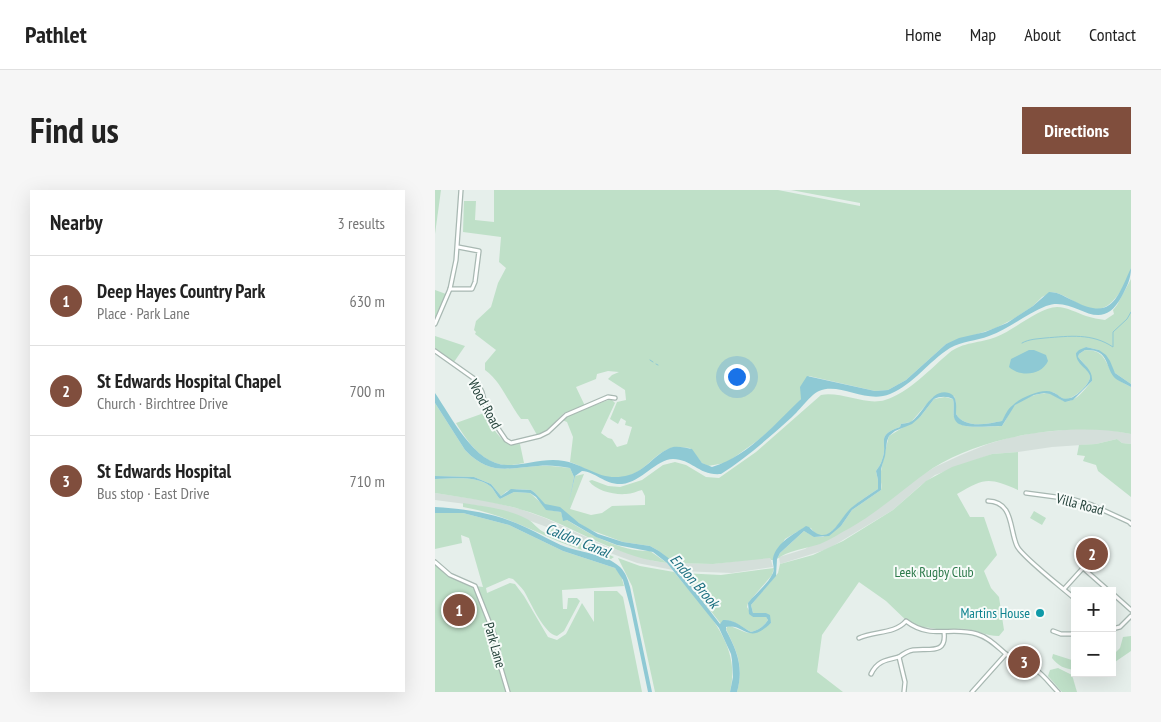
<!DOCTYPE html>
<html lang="en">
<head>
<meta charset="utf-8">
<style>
  :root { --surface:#fff; --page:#f6f6f6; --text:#222; --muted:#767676; --line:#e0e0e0; --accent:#804e3d }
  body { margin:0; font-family:"PT Sans Narrow",sans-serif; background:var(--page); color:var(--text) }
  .controls { position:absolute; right:15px; bottom:15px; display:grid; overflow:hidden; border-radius:0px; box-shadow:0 5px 20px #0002 }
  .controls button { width:45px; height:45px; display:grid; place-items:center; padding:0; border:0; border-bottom:1px solid var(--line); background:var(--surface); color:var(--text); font:25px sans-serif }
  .you { position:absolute; left:301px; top:186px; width:18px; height:18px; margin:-12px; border:4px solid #fff; border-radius:50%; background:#1a73e8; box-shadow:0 0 0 8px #1a73e833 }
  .badge { display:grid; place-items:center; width:32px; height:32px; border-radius:50%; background:var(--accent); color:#fff; font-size:16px; font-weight:700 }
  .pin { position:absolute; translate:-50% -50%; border:2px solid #fff; box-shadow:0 1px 5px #0006 }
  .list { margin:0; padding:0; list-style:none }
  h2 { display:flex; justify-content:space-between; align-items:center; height:65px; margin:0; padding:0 20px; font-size:21px }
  h2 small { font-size:16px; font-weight:400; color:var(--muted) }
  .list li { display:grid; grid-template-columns:32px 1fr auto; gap:15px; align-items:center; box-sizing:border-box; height:90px; padding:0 20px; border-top:1px solid var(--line) }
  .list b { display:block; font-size:19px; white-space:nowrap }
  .list p { margin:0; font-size:16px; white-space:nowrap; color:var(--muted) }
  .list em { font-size:16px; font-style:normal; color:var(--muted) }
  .map { position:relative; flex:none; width:696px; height:502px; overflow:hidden; border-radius:0px }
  header { display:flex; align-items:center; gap:30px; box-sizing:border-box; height:70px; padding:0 25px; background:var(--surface); border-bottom:1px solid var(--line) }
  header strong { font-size:24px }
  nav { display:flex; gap:28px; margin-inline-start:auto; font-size:18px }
  .intro { display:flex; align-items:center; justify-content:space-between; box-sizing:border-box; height:120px; padding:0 30px }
  h1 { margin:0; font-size:35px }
  .button { padding:12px 22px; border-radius:0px; background:var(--accent); color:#fff; font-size:18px; font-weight:700 }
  main { display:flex; gap:30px; padding:0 30px }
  aside { flex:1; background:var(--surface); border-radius:0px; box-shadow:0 5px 20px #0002 }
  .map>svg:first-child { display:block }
  .built { fill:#d4dfda }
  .green { fill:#bfe0c8 }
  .water { fill:#8ec9d4 }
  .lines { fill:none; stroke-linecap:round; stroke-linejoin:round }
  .stream { stroke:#8ec9d4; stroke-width:1 }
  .minor-casing { stroke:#a8b8b2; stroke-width:5.5 }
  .minor { stroke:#fff; stroke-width:3 }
  .culture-dot { fill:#0f9aa8; stroke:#f7fbf9; stroke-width:2 }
  .labels { text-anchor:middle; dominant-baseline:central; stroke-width:4; stroke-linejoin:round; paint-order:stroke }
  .street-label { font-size:14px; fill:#24423a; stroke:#f7fbf9 }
  .park-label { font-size:14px; fill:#2d7a4b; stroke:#f7fbf9 }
  .culture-label { font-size:14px; fill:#0d838f; stroke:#f7fbf9; text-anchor:end }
  .water-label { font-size:15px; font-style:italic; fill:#1c6f80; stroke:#f7fbf9 }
</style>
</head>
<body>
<header>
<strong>Pathlet</strong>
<nav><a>Home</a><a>Map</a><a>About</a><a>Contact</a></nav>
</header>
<div class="intro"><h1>Find us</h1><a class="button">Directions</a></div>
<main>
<aside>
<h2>Nearby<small>3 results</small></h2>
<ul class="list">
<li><span class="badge">1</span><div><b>Deep Hayes Country Park</b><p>Place · Park Lane</p></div><em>630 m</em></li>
<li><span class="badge">2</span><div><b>St Edwards Hospital Chapel</b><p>Church · Birchtree Drive</p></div><em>700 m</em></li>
<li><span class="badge">3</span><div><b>St Edwards Hospital</b><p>Bus stop · East Drive</p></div><em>710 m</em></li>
</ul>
</aside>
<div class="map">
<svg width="696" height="502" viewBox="0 0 696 502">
  <rect width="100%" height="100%" fill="#e6efeb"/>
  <g class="built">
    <polygon points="639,239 670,239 696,244 696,254 687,253 682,249 661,254 617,257 583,262 557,264 500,285 485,296 458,320 393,359 345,374 344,367 370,359 500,277 526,265 553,254 573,248 598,243"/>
    <polygon points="0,303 53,311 85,319 110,328 173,357 219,371 232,373 238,380 202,373 159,357 131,344 71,322 46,316 0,310"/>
    <polygon points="335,367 338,377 297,383 244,381 238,373 278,374"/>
  </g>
  <g class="green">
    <polygon points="0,0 6,0 0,44"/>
    <path d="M59,0h284l82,16v-3l-69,-13h340c0,18 0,36 0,55 0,7 0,16 0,23 -3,14 -17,39 -32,41 -17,2 -31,-15 -47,-17l-10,5 -9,9 -18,12 -19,10 -50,16 -40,36 -18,10 -13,1 -66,-15 -8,23 -11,13 -29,26 -29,21 -7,4 -17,3 -6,-3 -12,-15c-5,0 -13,-2 -19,0 -23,8 -29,33 -61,30 -14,-2 -26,-11 -40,-16l3,-25 -6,-15 -5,-2 4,-4 45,-17 4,4 -14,30 7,5 4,1 5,8 10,-3 5,-17 -7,-2 1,-4 -5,-3 -3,6 -8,-5 7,-17 9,-2 -1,-10 -17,-11 4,-4 7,-3 -11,-1 -11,3 -1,5 -20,8 9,19 -21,7 -17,17 -10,5 -9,-16h-7c-12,-15 -20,-38 -36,-49v-7l11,-13 -21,-16 1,-2 -2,-2 2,-9 15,-14 7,-24 8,-15 -7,-6 2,-25 -38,-5 1,-31h12l-1,19 19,2z"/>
    <path d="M696,89v105l-16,-11 -16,-23 -13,-3 -10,6c3,5 13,19 14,23 1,8 -17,23 -24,23 -6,0 -9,-6 -14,-7 -2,0 -5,1 -7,1 -21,1 -32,11 -43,28 -15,3 -37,8 -46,-7v-11l-2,-7 -21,1 -22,25 -10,2 -1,3c-26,9 -11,15 -18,33 -1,4 -4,8 -6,11l2,9v9c-9,6 -19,12 -26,19 -9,8 -27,43 -41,20l-6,-1 -20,12 -12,21h-2l-1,-2 -57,6 -40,-1 -14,-12 -9,-5 -27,-4 -35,-13 -18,-12 -10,-9 -15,-3 -10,-12 -4,-3 -15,-1 -9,2 -6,5 -10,-12 -17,-7 -39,-1v-73l30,47c25,26 42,18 73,16 11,-1 21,1 32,2l4,9 -5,25 6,-26 9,-2 -14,35 21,6 11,-2 10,-7 33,-1v-9l-3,-6c-5,1 -10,4 -16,4 -12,1 -30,-3 -37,-13l3,-1 16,6 12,1 22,-7 21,-15 12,-3 11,3 20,12 13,1 37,-26 65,-57c20,-4 45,11 64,5 24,-7 46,-32 64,-47 13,-11 32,-10 47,-16 18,-7 44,-30 61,-30 10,0 20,6 29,9 6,2 13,3 19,4l9,-6 -1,-4 4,-5z"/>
    <polygon points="0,100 11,104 0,128"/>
    <polygon points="0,146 30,156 19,172 0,158"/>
    <path d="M650,160c21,0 19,12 29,25 5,6 11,9 17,12v47c-59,-12 -146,1 -198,34 -28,19 -53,43 -83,60 -10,5 -20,12 -30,16 -13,4 -33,7 -43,15l3,-6 24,-22 11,6h8l18,-11 11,-16 29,-20c1,-5 0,-8 -1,-12 0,-4 8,-39 9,-42l31,-19 14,-18 11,-2 8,2c2,6 -1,15 2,20 5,12 36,7 47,7 5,-6 7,-15 12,-20 7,-7 27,-15 37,-12 8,3 12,10 21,6 8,-3 15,-14 20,-19l-6,-15 -8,-9 1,-3z"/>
    <path d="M49,223c8,13 18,35 36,31l4,19c-7,1 -14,3 -20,2 -23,-3 -37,-24 -48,-42z"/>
    <polygon points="682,249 687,253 696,254 696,307 663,281 661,275 648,271 650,266 642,265 644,255 661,254"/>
    <path d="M583,262v38c-30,-13 -33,-12 -61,4l13,23h14l13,38 -13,16 7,17 8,9 5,33 -5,6c-15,0 -27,-9 -43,-7v3l-45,-7 -25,-24 -27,-19 -37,53 -5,37 26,20h-106c7,-27 0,-40 -11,-63l2,-4c23,9 21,13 43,-2l-5,-10h-13l-2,-8 27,-32 2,-9 33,-9 30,-14 50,-31 33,-29 26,-14 40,-13z"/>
    <path d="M0,289c18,0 40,-4 55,7 4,3 6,9 10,13l14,-7 16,1 19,17 12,2 2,8h4c23,15 56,32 83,31l17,12c-44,-5 -80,-28 -121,-45 -35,-14 -73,-19 -111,-25z"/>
    <path d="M28,313c21,3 45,6 64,16 8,4 9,10 19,14l5,-5 63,29 -3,2c-17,-6 -34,-10 -51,-17 -33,-14 -61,-29 -97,-35z"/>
    <polygon points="599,321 611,328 607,335 595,328"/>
    <path d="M0,323h28l46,12 54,26 52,17 6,7 3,11 -62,4 1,19h4l1,-11h9l3,3 -16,30 -7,5c-13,-2 -26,-33 -33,-45 -3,-4 -7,-8 -11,-12l-4,-1 -23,10 1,5 23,-10 5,1 9,12 24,41 9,3 9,-6 16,-31 12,19v-31h23l6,6 19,95h-207v-128c17,14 27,20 48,23l-14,-49 -8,-3 1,8 -27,6z"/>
    <path d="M183,368l22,8 34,6c28,35 69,71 56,120h-75l-23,-106z"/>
    <path d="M339,378l-2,7 -24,28 -1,4 6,10h13l2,3c-4,6 -9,10 -17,12 -9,-5 -16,-11 -26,-12l-4,4 -40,-51 40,2z"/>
    <polygon points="696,446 696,461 677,474 677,466 685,458 688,447"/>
    <path d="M618,464l22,7v9c-10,-1 -17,-4 -23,-12z"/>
    <polygon points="623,478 637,485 642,502 627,502 613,486 615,480"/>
  </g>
  <g class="water">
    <path d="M696,78c0,11 -4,18 -9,28 -23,43 -46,-2 -76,10 -20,8 -37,23 -57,30 -13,5 -27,5 -39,12 -22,14 -36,36 -60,46 -24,10 -50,-12 -71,-3 -8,3 -20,20 -27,26 -22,20 -46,41 -71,57 -22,2 -29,-15 -48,-15 -17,0 -31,23 -51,25 -17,1 -26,-12 -40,-13l-7,5 -6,26 5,-25 -4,-9c-11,-2 -21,-3 -32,-2 -31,2 -48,10 -73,-16l-30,-47v-10c16,23 40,73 73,72 19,0 38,-8 56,-4 25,5 38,22 65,14 18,-5 27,-23 44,-28 6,-1 13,1 19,2l10,14 10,4c36,-11 63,-43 89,-68l-1,-12 7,-11 68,15 13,-1 18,-10 40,-36 13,-6 26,-6 22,-9 26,-17 16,-14c10,0 16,5 25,9 38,20 43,-3 57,-33z"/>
    <path d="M651,157l13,3 7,5 4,6 5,12 16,11v3c-5,-3 -11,-5 -15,-8 -12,-11 -5,-30 -31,-29l-6,4 -1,3c6,8 15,13 14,24l-19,19 -8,2 -15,-8 -6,-1 -10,2 -19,10 -13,21c-11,-1 -42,5 -47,-6 -3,-6 0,-14 -2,-21 -6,-3 -13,-3 -19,0l-14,18 -8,7 -17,7 -6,5 -2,5 -2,15 -4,13v21l-29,20 -11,16 -12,10 -15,1 -10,-6 -24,22 -3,6 -1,17 -25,29 2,8h13l4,2 1,8c-24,23 -26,0 -45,4v3c11,21 18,37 11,62h-7l3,-15 -1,-17 -1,-6 -12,-26 -52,-65 -14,-11 -36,-7 -21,-8 -29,-17 -4,1 -2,-9 -15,-2 -10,-13 -6,-4 -16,-1 -14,7c-4,-4 -6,-10 -10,-13 -15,-11 -37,-7 -55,-7v-3l39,1 17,7 10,12 10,-7 20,1 4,3 10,11 15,3 19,16 19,11 25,8 27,4 9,5 12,9 49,64 3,-4c11,-1 19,7 28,12 8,-2 13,-6 17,-12l-2,-3h-13l-4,-3 -1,-11c7,-9 20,-19 25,-30 2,-5 -1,-10 0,-15 4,-16 21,-24 33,-32l3,1c20,22 29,-7 42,-19 8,-7 18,-13 27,-19v-9l-2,-9c2,-3 5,-7 6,-11 7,-18 -8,-24 18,-33l1,-3c4,-1 8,-1 11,-3 12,-8 19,-33 37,-28 9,3 7,14 7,21 9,15 31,10 46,7 3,-5 5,-12 11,-16 7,-7 29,-17 39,-13 7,2 9,9 18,6 6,-1 21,-15 20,-22 -2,-8 -14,-11 -14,-23l3,-3z"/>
    <path d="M594,160h5l12,5 2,6c-7,15 -28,16 -39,6l2,-8z"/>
    <path d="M0,317c32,2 60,6 90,20 14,6 27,15 41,20 17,6 40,7 54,20 6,6 8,13 10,20l22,105h-4l-17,-82 -8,-30 -8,-12 -52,-17 -54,-26 -46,-12h-28z"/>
  </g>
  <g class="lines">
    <g class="stream">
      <path d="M587,153c7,-4 15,-4 23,-5 25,-2 47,-5 68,9v-15l14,-13 4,-7"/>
      <polyline points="215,170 218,172"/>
      <polyline points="221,174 223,175"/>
    </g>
    <g class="minor-casing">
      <g id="minor">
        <polyline points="15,99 37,99 40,92 44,61 23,57"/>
        <polyline points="0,134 15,99 21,70 26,0"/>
        <polyline points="0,161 41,190 47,202 52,222 71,250 76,253 105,246 113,242 131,225 173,207 180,208"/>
        <polyline points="591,303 636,309 657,315 694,332 696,334"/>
        <path d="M553,311c26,1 21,28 29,45 4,10 47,43 58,53"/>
        <polyline points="0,372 15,385 40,396 59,444 63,460 65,475 73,502"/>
        <polyline points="629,399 648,378 674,401"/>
        <polyline points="677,403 696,420"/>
        <polyline points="677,439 685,437 696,426"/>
        <polyline points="618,441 626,444 640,444"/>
        <path d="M424,448c15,-7 36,-4 47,-17 25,19 45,5 71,13 14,4 23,16 34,24 8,6 17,7 25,12 8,5 15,15 22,22"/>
        <path d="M436,484c6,-13 15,-14 28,-17"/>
        <path d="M469,502l1,-10 -6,-25c4,-3 8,-6 14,-7 16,-2 34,5 31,-18"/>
        <polyline points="537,502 571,464"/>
      </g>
    </g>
    <use href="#minor" class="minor"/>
  </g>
  <circle class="culture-dot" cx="605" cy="423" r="5"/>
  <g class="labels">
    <g class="street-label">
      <text transform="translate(50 214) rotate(62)">Wood Road</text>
      <text transform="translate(645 314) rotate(15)">Villa Road</text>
      <text transform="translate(60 455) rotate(74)">Park Lane</text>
    </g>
    <g class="park-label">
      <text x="499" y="382">Leek Rugby Club</text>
    </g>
    <g class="culture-label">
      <text x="595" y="423">Martins House</text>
    </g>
    <g class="water-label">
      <text transform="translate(143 350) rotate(22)">Caldon Canal</text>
      <text transform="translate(260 391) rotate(49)">Endon Brook</text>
    </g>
  </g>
</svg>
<div class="controls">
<button>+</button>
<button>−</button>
</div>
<div class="you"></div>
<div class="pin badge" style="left:24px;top:420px">1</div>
<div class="pin badge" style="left:657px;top:364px">2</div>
<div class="pin badge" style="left:589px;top:472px">3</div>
</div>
</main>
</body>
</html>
